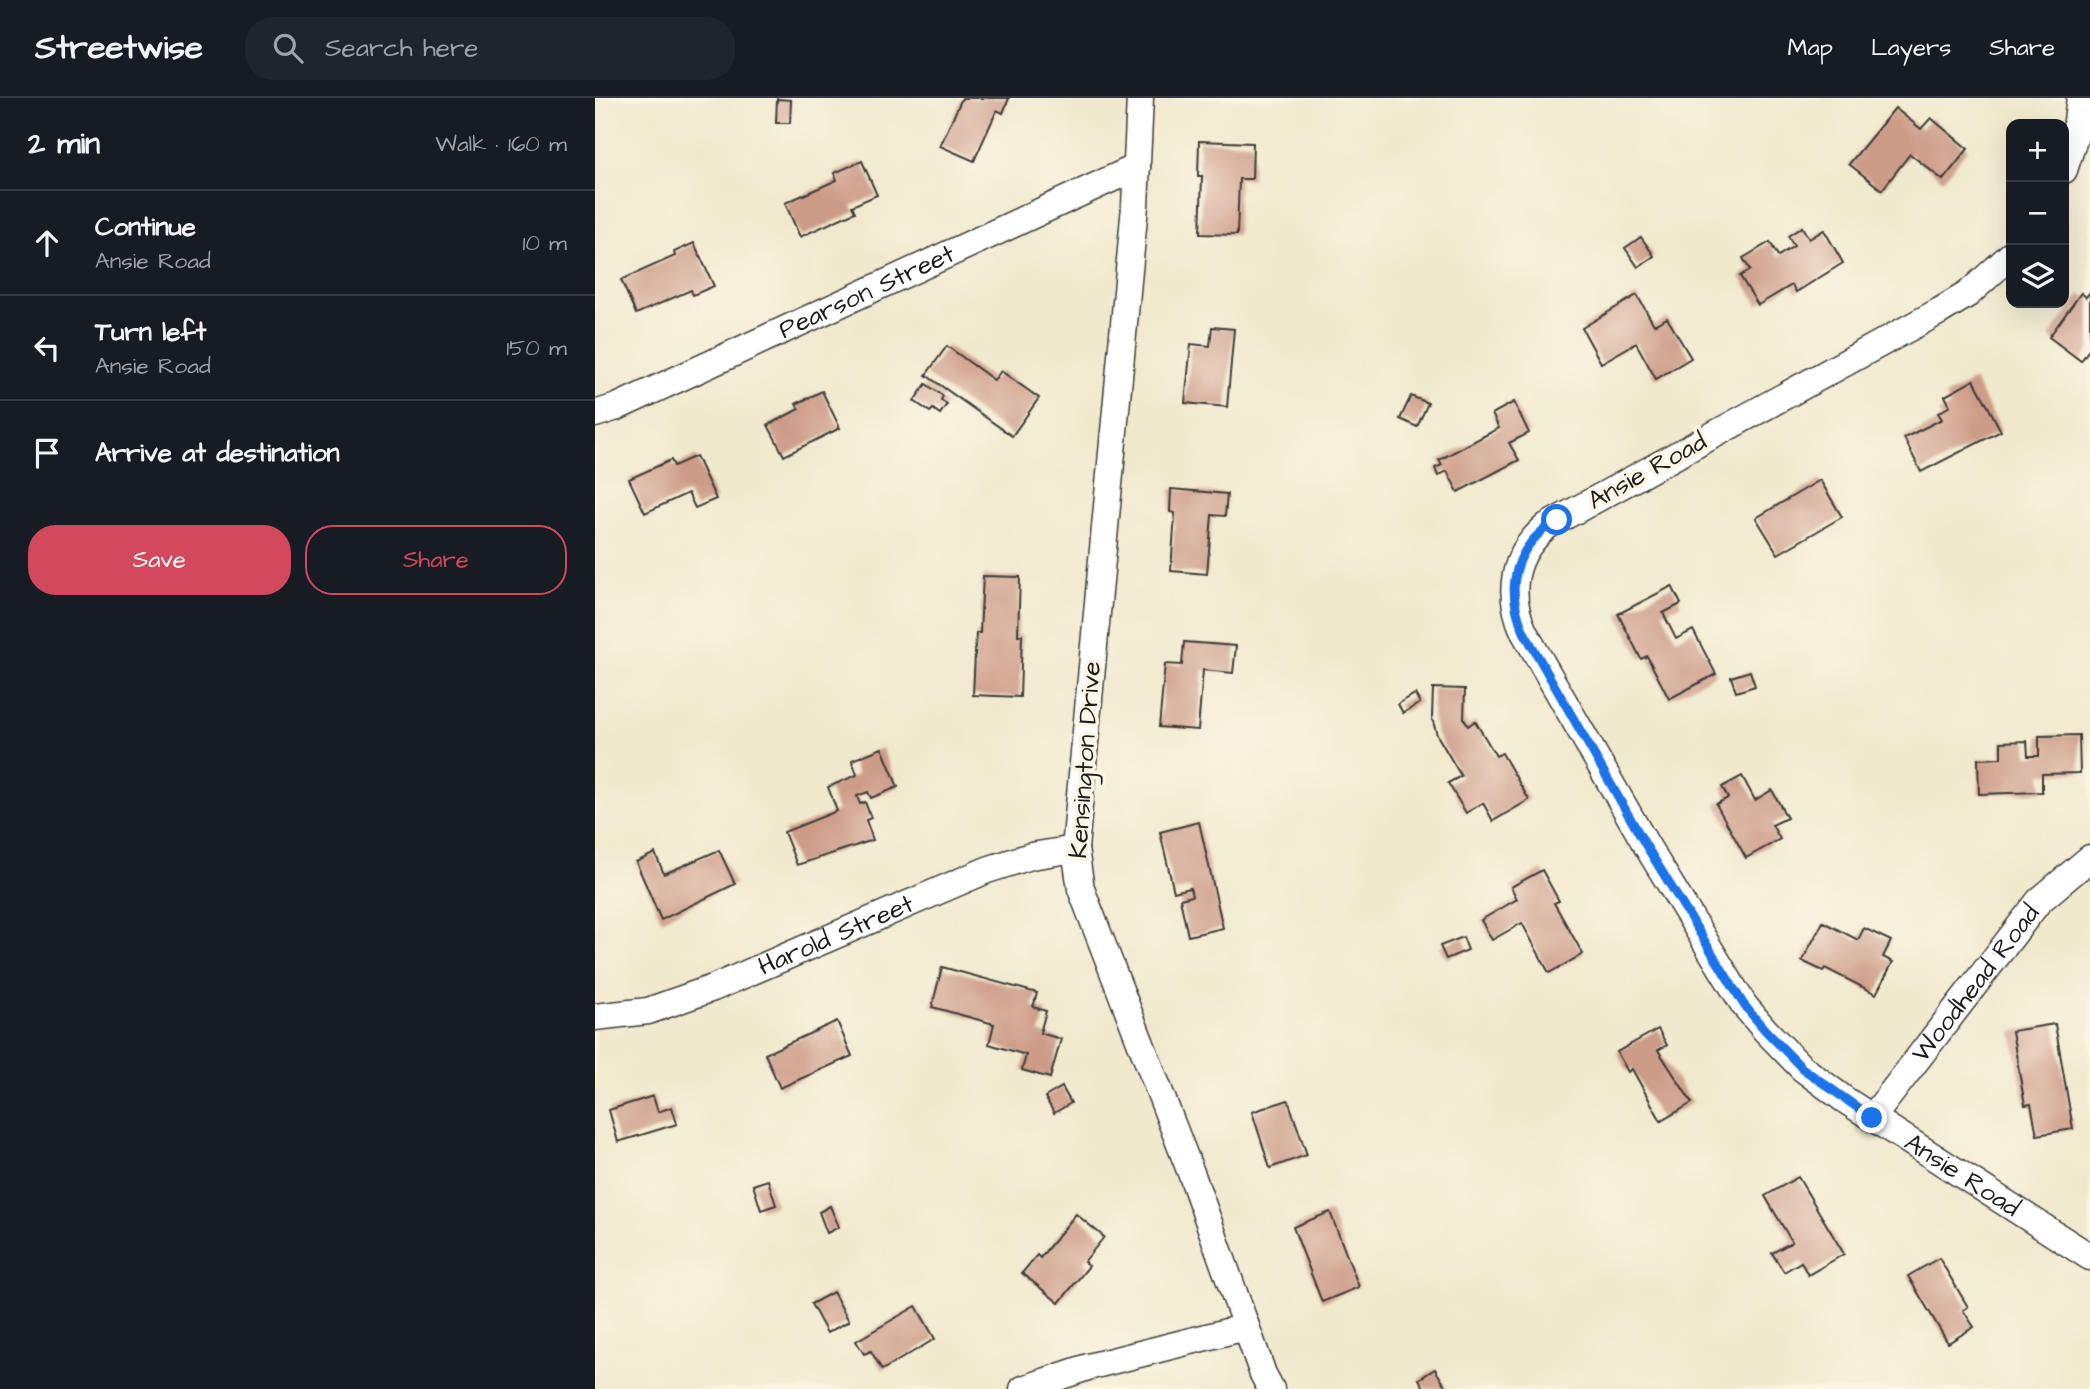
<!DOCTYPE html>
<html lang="en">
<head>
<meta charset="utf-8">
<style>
  :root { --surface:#171b24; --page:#20242c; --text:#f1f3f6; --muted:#9ea1a6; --line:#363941; --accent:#d1495b }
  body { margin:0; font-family:"Architects Daughter",sans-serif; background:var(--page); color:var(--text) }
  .controls { position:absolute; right:21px; top:21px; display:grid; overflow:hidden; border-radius:14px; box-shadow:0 7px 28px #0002 }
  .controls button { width:63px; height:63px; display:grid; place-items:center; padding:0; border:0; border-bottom:2px solid var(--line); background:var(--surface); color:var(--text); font:35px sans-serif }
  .stop { position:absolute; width:21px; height:21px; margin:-16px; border:5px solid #1a73e8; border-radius:50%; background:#fff }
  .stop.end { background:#1a73e8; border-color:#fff; box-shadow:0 2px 7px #0008 }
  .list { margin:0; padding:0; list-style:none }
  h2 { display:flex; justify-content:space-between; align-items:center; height:91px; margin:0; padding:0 28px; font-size:30px }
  h2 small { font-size:23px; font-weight:400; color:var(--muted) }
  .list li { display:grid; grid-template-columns:46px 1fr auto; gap:21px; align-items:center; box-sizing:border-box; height:105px; padding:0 28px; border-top:2px solid var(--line) }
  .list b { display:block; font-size:26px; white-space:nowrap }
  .list p { margin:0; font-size:23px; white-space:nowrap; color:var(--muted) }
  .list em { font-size:23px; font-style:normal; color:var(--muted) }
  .actions { display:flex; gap:14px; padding:21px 28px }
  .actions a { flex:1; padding:16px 0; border:2px solid var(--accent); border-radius:28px; text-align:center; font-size:24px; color:var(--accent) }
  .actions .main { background:var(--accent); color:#fff }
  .icon { flex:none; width:38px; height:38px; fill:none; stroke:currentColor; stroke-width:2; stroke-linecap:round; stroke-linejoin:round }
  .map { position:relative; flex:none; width:1495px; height:1291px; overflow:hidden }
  header { display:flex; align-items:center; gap:42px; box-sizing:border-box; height:98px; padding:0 35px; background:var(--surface); border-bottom:2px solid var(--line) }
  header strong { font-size:33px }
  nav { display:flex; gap:38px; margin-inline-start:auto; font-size:24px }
  .search { width:490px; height:63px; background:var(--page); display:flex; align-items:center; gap:18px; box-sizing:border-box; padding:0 24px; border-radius:28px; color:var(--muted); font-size:26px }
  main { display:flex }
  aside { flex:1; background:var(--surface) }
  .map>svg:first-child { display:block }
  .building { fill:#cd9c89 }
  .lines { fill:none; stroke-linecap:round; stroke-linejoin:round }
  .minor-casing { stroke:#3c3b37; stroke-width:29 }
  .minor { stroke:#fff; stroke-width:26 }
  .route { stroke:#1a73e8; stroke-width:9 }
  .labels { text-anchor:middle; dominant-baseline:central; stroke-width:7; stroke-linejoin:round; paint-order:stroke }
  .street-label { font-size:26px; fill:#1c1c1c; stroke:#fcf5e5 }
</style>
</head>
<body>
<header>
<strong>Streetwise</strong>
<div class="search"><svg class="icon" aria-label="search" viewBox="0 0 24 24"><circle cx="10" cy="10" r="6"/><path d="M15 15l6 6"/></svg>Search here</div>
<nav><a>Map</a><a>Layers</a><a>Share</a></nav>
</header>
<main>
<aside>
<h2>2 min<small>Walk · 160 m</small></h2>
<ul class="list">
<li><svg class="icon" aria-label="ahead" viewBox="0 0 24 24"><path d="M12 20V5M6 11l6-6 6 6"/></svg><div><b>Continue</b><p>Ansie Road</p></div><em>10 m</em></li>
<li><svg class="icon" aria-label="left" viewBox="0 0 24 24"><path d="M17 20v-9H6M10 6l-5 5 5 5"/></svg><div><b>Turn left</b><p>Ansie Road</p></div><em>150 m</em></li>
<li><svg class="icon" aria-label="arrive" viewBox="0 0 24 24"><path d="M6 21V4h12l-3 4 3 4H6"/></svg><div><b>Arrive at destination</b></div></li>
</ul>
<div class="actions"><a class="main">Save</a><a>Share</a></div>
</aside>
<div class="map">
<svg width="1495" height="1291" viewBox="0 0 1495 1291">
  <rect width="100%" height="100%" fill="#fcf5e5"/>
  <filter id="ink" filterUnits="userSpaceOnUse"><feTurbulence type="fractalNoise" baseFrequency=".0143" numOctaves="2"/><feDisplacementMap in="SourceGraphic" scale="14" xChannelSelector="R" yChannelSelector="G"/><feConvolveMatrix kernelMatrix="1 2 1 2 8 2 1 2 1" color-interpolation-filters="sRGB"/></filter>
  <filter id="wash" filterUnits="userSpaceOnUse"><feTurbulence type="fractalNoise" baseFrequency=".00686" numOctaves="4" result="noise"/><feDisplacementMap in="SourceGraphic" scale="28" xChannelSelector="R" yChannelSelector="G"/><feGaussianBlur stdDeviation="1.57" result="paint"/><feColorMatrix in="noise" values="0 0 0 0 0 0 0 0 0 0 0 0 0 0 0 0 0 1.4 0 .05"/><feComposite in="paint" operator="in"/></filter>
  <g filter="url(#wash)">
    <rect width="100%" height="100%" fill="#f0e9cd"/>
    <g id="blocks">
      <g class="building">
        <polygon points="367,0 414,0 408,15 402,12 379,63 345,48"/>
        <polygon points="182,1 196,2 195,25 181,25"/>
        <polygon points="1300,10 1326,31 1336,20 1373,51 1348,82 1315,56 1287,92 1254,66"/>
        <polygon points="604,43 658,45 657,81 644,81 642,137 605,136 607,78 603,78"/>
        <polygon points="267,63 282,97 257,108 260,114 205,139 190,105 242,82 239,75"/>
        <polygon points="1207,129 1214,141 1229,132 1248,165 1201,194 1197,187 1163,207 1145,178 1155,172 1148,160 1175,144 1183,158 1199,148 1193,138"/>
        <polygon points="1046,139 1059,158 1043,169 1030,150"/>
        <polygon points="99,145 119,188 98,197 96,192 41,216 26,182 80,158 79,154"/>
        <polygon points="1495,194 1495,250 1486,263 1454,239 1486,195 1491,199"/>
        <polygon points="1042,197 1059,227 1072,220 1096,260 1061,281 1041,245 1006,265 987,230"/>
        <polygon points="617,229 639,231 632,309 590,305 596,246 615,248"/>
        <polygon points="352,248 399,282 406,273 444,300 417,338 331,277"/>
        <polygon points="1379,282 1406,333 1326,374 1309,340 1347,321 1343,315 1355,308 1350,298"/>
        <polygon points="331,286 348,298 346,302 352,306 345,316 338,311 335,314 319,303"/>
        <polygon points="227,293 245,330 189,358 173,327 204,311 201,306"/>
        <polygon points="816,298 833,305 822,329 805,321"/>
        <polygon points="919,304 934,335 914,345 924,362 863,394 852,373 843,378 840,370 847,367 844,362 904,330 897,316"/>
        <polygon points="101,358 121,401 100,410 93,395 50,415 34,381 76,362 79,368"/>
        <polygon points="1225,382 1247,419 1183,456 1161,420"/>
        <polygon points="576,391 632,396 630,418 617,417 612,476 576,473 580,415 575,414"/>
        <polygon points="388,478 425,479 423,537 427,537 425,599 378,597 381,535 385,535"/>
        <polygon points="1077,488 1086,506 1068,515 1081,541 1098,532 1121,576 1074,601 1052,558 1046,561 1023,516"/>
        <polygon points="589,544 641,548 638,575 608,572 603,632 564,629 570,566 587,567"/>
        <polygon points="1155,573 1160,588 1141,594 1136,579"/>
        <polygon points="838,590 870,591 869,621 873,628 880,623 901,658 907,655 934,702 898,723 888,705 871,715 853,685 866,678 842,637 837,620"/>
        <polygon points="820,596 825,605 808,615 803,606"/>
        <polygon points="1484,637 1485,675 1447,676 1447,694 1384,696 1383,661 1406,660 1406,644 1432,643 1433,658 1444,658 1444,638"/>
        <polygon points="287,650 303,689 276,700 273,694 262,698 265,706 270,704 276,720 271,722 278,742 202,767 189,734 242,713 233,689 262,677 257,662"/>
        <polygon points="1147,678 1160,702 1177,692 1192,720 1177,727 1185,741 1151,760 1121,706 1133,700 1127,689"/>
        <polygon points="604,724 628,830 593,838 585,801 597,798 595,790 579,794 565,734"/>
        <polygon points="124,752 140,786 66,822 41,764 60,755 69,776"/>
        <polygon points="947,772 964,803 959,805 988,856 954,875 927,825 897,842 886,822 922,801 916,789"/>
        <polygon points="1228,824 1263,842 1269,830 1296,843 1288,859 1298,864 1281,896 1230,870 1228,873 1207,863"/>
        <polygon points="868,839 873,852 851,861 845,848"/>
        <polygon points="347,869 442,895 438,909 451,913 445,935 466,941 455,980 427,972 431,957 394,946 399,926 337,909"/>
        <polygon points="242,923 257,958 185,990 170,956"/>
        <polygon points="1460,926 1478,1031 1442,1037 1436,1006 1430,1007 1417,933"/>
        <polygon points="1063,931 1072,947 1063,952 1097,1005 1066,1023 1037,971 1033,974 1022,954"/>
        <polygon points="467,989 476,1005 459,1015 450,999"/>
        <polygon points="58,998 63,1014 77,1009 82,1026 23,1044 14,1012"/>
        <polygon points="693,1002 712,1057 675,1070 657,1014"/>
        <polygon points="1203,1079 1249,1156 1213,1177 1206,1164 1189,1174 1177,1155 1197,1144 1170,1098"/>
        <polygon points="173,1082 181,1107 166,1112 158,1087"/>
        <polygon points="235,1108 244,1129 232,1135 224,1114"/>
        <polygon points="735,1114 764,1189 727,1204 698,1129"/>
        <polygon points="481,1116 509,1139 489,1164 494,1168 464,1205 427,1175 442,1157 445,1160"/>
        <polygon points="1344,1160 1373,1209 1368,1212 1379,1229 1353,1245 1313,1178"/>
        <polygon points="238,1194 254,1223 232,1235 216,1206"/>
        <polygon points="321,1208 340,1241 287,1272 276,1253 269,1256 261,1243"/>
        <polygon points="840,1271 852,1291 830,1291 824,1281"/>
      </g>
    </g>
  </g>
  <g filter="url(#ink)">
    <use href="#blocks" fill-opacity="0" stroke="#3c3b37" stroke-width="2"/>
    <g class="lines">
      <g class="minor-casing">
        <g id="minor">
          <polyline points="545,0 540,108 480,751 486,791 598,1080 668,1276 676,1291"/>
          <polyline points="1469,72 1480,38 1485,0"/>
          <path id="s1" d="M1416,157l-43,39 -28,17 -393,215c-34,28 -41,66 -23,106l121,211 99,162 21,25 37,38 43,32 245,157"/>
          <path id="s2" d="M0,316l22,-7 520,-240"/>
          <path id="s3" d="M0,919l53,-6 65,-23 274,-118 44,-14 44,-7"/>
          <path id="s4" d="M1277,1020l167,-217 51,-43"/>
          <polyline points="428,1291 493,1269 651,1229"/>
        </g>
      </g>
      <use href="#minor" class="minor"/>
    </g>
  </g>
  <g class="lines" filter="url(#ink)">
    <path class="route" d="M962,422c-43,27 -53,67 -33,112l121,212 99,161 21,25 37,38 70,50"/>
  </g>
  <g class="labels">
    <g class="street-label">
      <text stroke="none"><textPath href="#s2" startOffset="298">Pearson Street</textPath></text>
      <text transform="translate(1052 373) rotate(-29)">Ansie Road</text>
      <text transform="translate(490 662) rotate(-86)">Kensington Drive</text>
      <text stroke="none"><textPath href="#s3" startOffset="256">Harold Street</textPath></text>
      <text stroke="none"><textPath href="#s4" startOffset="170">Woodhead Road</textPath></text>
      <text stroke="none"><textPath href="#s1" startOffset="1368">Ansie Road</textPath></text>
    </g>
  </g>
</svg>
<div class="controls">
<button>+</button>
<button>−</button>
<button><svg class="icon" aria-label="layers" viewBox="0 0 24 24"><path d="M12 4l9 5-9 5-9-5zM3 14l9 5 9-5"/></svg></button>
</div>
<div class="stop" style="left:962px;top:422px"></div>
<div class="stop end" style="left:1277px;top:1020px"></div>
</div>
</main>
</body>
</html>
